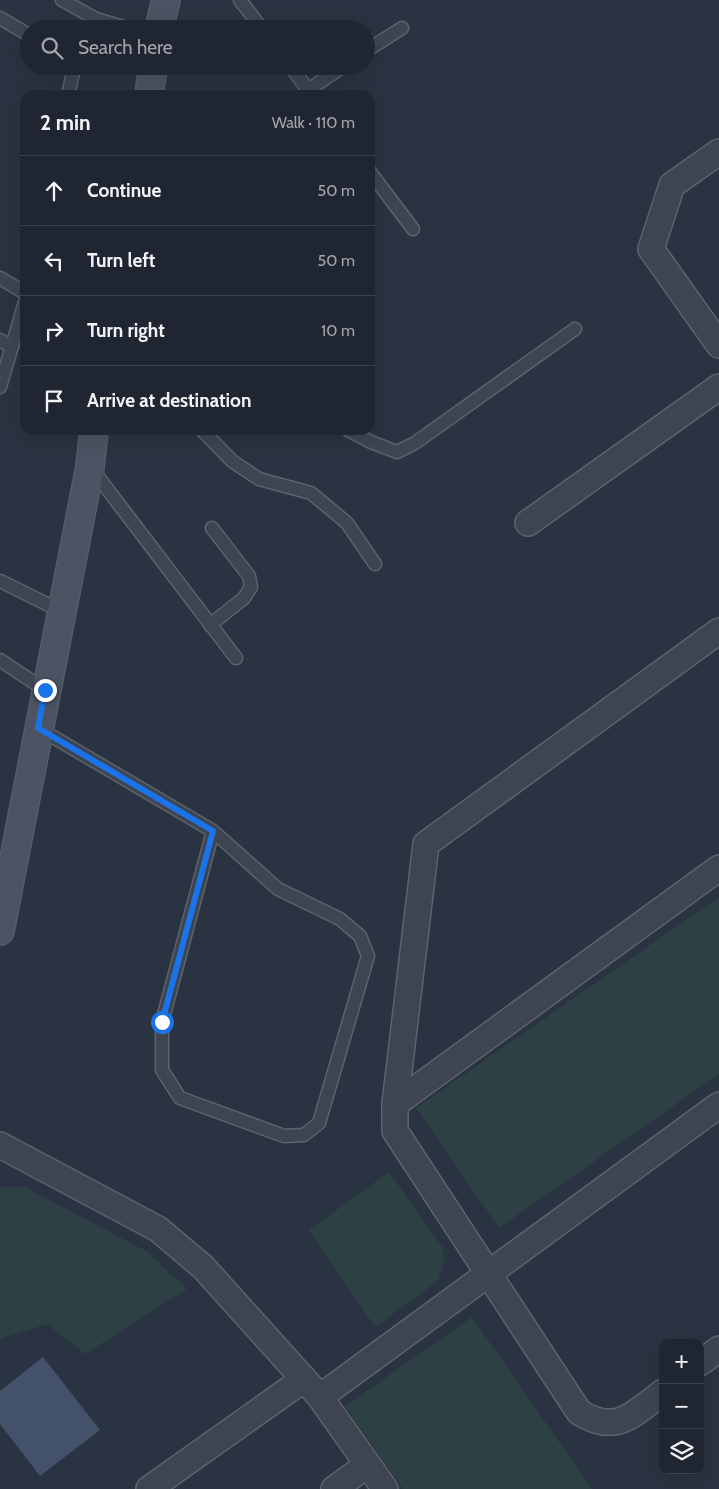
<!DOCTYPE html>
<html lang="en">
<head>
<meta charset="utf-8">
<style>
  :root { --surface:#202631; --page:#2d323d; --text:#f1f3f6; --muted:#a2a5ab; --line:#3d434d }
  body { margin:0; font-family:Cabin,sans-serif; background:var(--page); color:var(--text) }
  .controls { position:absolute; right:15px; bottom:15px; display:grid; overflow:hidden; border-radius:10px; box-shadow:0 5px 20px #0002 }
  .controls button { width:45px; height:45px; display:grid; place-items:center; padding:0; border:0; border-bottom:1px solid var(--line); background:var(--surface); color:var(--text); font:25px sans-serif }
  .stop { position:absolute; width:15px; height:15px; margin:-11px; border:4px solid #1a73e8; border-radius:50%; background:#fff }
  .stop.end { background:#1a73e8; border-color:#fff; box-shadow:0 1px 5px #0008 }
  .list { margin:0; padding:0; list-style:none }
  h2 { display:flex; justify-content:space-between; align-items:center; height:65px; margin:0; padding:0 20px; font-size:21px }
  h2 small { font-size:16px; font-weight:400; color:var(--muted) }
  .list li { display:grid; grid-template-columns:32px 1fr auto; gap:15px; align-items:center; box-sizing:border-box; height:70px; padding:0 20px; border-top:1px solid var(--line) }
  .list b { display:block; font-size:19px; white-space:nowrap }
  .list em { font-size:16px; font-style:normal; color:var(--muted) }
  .icon { flex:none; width:28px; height:28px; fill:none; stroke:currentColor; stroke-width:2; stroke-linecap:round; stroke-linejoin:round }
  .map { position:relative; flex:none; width:719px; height:1489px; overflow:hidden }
  .search { position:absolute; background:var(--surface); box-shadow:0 5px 20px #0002; left:20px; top:20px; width:355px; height:55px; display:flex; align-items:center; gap:12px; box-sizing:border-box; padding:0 18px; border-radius:28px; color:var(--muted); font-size:19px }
  .panel { position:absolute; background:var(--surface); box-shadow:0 5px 20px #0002; left:20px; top:90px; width:355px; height:345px; border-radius:15px }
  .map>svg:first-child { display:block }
  .green { fill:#2d4043 }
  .water { fill:#43516a }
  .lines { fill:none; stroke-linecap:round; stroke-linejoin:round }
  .service-casing { stroke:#5c636e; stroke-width:15 }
  .minor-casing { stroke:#5c636e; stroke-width:28 }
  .secondary-casing { stroke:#5c636e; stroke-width:30 }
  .service { stroke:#3e4551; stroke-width:12 }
  .minor { stroke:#3e4551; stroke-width:25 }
  .secondary { stroke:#4c5463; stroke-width:28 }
  .route { stroke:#1a73e8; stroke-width:6 }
</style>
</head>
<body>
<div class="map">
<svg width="719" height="1489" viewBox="0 0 719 1489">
  <rect width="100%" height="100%" fill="#2a3341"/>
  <g class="green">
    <polygon points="719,897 719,1074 499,1228 416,1108"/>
    <polygon points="389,1172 443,1248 444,1262 438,1281 375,1327 309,1230"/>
    <polygon points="0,1187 25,1187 146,1251 187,1289 85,1354 47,1324 0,1339"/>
    <polygon points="472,1317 592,1489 403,1489 345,1406"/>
  </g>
  <polygon class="water" points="43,1357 100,1430 40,1476 0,1424 0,1391"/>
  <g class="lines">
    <g class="service-casing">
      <g id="service">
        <polyline points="62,0 96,19 130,29"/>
        <polyline points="240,0 262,29"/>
        <polyline points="0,18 29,35"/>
        <polyline points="366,51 402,28"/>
        <polyline points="290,66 312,95"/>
        <polyline points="308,90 344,66"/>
        <polyline points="68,95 73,73 70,66"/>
        <polyline points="370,172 413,229"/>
        <polyline points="0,278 25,293"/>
        <polyline points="0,340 12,347"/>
        <polyline points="0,387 25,302"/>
        <polyline points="202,430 232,461 259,479 311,493 347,523 375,564"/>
        <polyline points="348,430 371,442 397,452 415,443 575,329"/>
        <polyline points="92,469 236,658"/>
        <polyline points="0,581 61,611"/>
        <polyline points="210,625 244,598 251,587 249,576 212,528"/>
        <polyline points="0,660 45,690"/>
        <polyline points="38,728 213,831 278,889 340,919 360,936 368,956 319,1123 304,1135 284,1136 180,1098 162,1070 162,1022 213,831"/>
      </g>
    </g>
    <g class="minor-casing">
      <g id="minor">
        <polyline points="719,152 672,185 651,249 719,345"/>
        <polyline points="528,523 719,387"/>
        <polyline points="395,1104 719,868"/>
        <polyline points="0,1145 158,1229 203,1267 320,1397 385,1489"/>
        <polyline points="700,1363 719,1349"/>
        <path d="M663,1392c-30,22 -47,44 -84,20l-184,-281v-27l31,-260 293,-213"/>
        <polyline points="320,1397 719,1105"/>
        <polyline points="149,1489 304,1379"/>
        <polyline points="334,1489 367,1465"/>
      </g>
    </g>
    <g class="secondary-casing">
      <g id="secondary">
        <polyline points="159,29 166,0"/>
        <polyline points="149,95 153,66"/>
        <polyline points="0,931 90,467 94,430"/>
      </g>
    </g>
    <use href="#service" class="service"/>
    <use href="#minor" class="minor"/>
    <use href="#secondary" class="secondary"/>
  </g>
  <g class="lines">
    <polyline class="route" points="45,690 38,728 213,831 162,1022"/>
  </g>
</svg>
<div class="controls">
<button>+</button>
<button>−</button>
<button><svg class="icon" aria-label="layers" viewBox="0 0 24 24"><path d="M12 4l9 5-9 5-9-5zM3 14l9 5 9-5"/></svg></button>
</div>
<div class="stop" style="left:162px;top:1022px"></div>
<div class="stop end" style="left:45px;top:690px"></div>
<div class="search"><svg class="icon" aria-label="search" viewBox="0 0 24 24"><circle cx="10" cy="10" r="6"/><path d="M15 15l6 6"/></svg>Search here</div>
<section class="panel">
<h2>2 min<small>Walk · 110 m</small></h2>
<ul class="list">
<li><svg class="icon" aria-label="ahead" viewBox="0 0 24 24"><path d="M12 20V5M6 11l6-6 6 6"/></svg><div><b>Continue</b></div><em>50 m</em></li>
<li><svg class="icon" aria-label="left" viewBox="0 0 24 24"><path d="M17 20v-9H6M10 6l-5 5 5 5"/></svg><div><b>Turn left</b></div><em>50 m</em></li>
<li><svg class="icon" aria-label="right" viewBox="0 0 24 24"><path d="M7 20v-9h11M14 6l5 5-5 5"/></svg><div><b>Turn right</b></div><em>10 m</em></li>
<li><svg class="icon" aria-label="arrive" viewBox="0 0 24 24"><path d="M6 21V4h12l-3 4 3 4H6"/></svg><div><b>Arrive at destination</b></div></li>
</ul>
</section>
</div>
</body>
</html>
